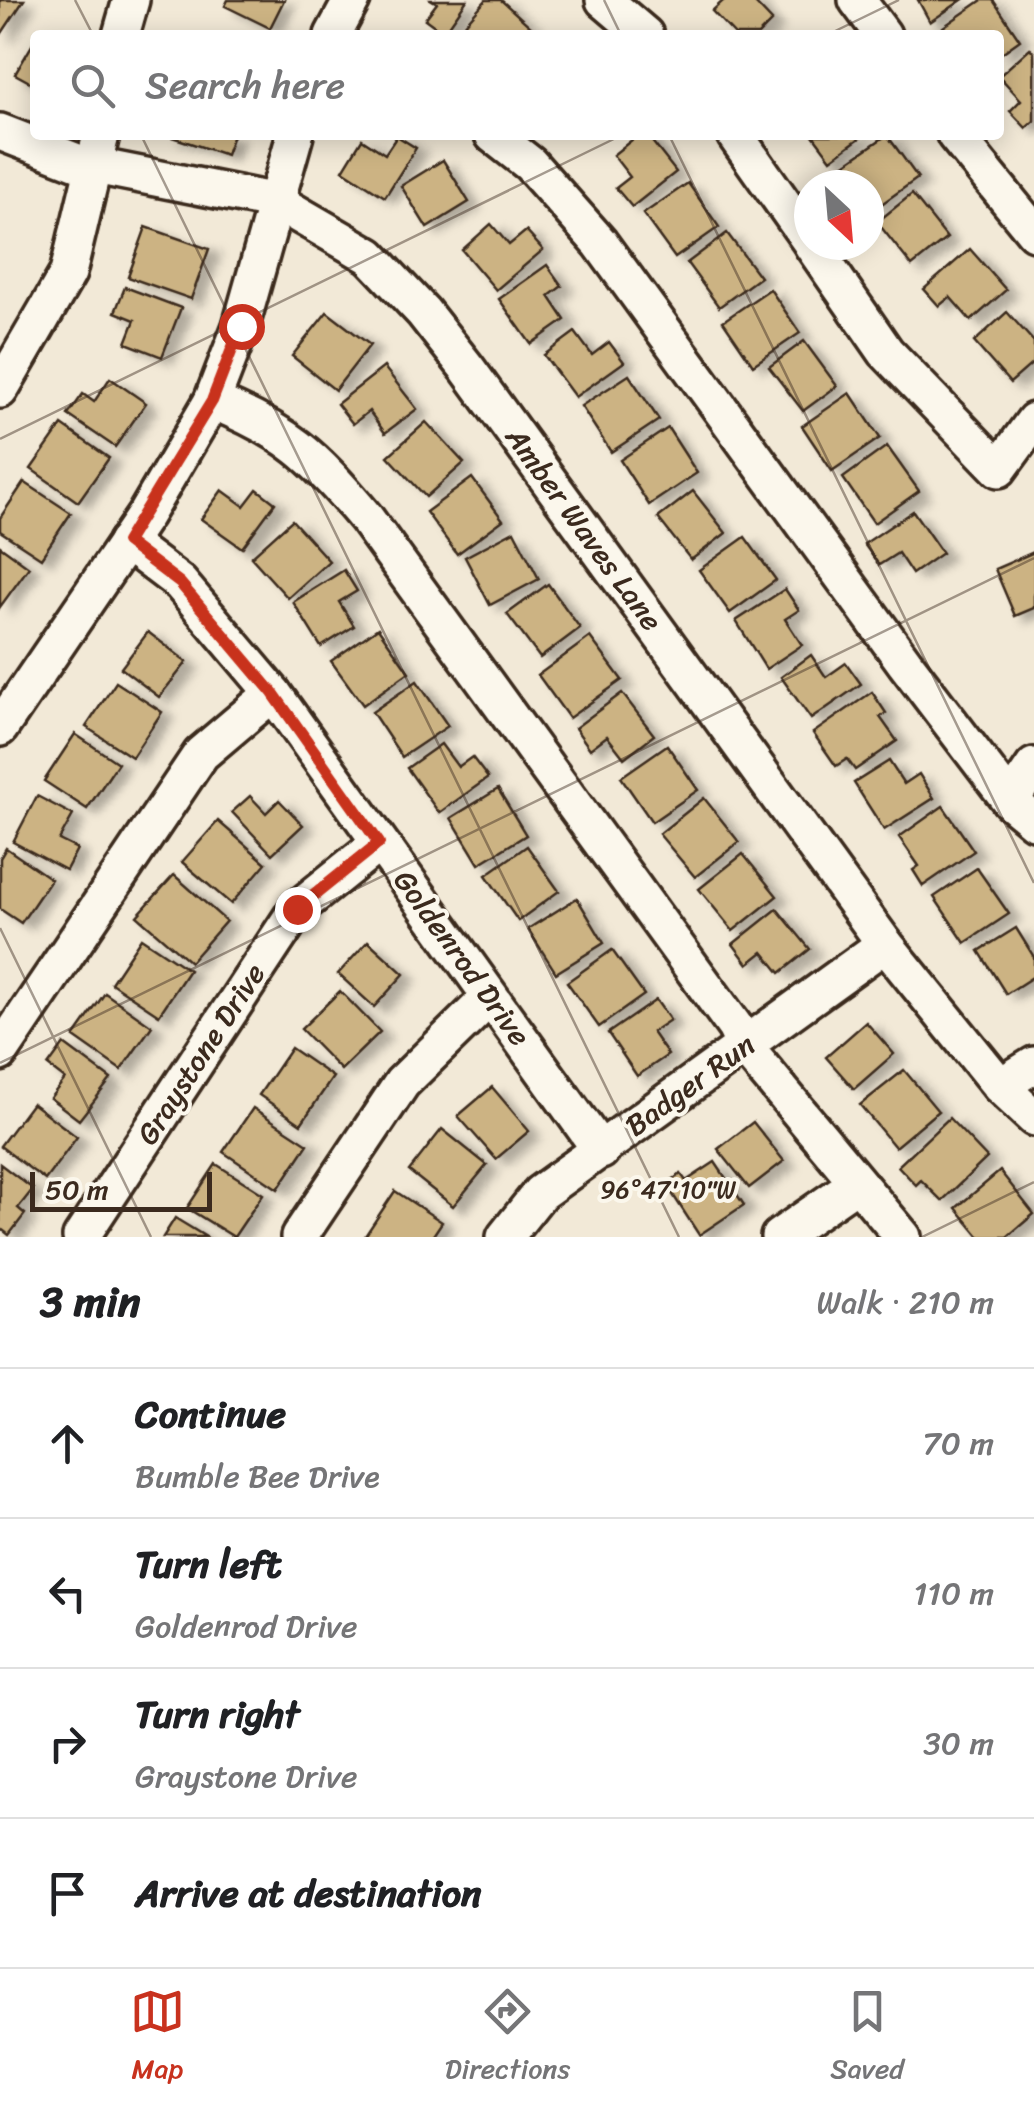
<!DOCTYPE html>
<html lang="en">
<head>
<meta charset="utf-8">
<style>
  :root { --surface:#fff; --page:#f2f2f2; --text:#202124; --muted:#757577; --line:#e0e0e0; --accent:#c8321e }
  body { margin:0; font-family:Sriracha,sans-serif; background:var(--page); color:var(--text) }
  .compass { position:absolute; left:794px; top:170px; width:90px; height:90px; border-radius:50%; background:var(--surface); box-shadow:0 5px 25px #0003; rotate:154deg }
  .scale { position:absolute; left:30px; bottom:25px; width:182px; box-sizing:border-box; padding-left:10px; border:5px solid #3b2a1e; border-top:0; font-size:28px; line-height:35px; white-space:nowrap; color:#3b2a1e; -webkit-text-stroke:8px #fbf7ec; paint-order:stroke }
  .stop { position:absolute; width:30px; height:30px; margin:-22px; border:8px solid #c8321e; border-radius:50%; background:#fff }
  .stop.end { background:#c8321e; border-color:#fff; box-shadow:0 2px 10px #0008 }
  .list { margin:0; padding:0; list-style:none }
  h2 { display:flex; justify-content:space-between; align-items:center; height:130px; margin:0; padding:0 40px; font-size:42px }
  h2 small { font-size:32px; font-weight:400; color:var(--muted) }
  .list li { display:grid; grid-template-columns:65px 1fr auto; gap:30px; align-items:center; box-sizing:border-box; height:150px; padding:0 40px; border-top:2px solid var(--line) }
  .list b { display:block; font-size:38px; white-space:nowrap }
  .list p { margin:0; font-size:32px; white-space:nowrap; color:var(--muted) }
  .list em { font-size:32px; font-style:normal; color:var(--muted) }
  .icon { flex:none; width:55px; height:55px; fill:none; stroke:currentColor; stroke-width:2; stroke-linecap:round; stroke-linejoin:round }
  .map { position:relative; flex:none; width:1034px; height:1237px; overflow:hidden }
  .search { position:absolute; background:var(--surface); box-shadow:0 5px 25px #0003; left:30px; right:30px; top:30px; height:110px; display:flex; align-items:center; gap:25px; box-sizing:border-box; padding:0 35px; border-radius:10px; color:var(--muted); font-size:38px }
  .sheet { height:730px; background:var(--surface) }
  nav { display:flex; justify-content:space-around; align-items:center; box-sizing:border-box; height:140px; border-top:2px solid var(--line); background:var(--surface); font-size:28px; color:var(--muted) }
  nav a { display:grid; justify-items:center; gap:5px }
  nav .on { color:var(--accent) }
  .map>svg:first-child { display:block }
  .building { fill:#ccb383; stroke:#3b2a1e; stroke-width:2.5; filter:url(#shadow) }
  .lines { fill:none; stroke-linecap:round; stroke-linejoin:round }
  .minor-casing { stroke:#3b2a1e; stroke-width:42 }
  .minor { stroke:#fbf7ec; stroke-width:35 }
  .route { stroke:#c8321e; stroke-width:12 }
  .ticks { fill:none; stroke:#3b2a1e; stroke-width:2.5; stroke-opacity:0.45 }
  .labels { text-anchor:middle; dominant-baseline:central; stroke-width:8; stroke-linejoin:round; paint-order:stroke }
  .street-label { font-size:30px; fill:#3b2a1e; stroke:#fbf7ec }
  .ticks-label { font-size:25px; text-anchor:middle; fill:#3b2a1e; stroke:#fbf7ec; stroke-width:8; stroke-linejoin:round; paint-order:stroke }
</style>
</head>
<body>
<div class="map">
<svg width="1034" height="1237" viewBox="0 0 1034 1237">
  <defs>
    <filter id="shadow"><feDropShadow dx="11" dy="6" stdDeviation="5" flood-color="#0004"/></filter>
  </defs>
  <rect width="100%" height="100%" fill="#f2e9d7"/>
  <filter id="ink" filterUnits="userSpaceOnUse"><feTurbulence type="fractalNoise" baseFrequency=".01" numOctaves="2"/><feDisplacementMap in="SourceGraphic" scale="20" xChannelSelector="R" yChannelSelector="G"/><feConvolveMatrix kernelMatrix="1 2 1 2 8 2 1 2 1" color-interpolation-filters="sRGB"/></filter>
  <g filter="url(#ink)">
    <g class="building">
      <polygon points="0,0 24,0 0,36"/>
      <polygon points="228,0 284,0 270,28 225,6"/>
      <polygon points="432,0 467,0 444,33 425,19 437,3"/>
      <polygon points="486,0 501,0 532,28 526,35 455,35"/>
      <polygon points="724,0 758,0 755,3 772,21 758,35 735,35 712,11"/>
      <polygon points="918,0 962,0 930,22"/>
      <polygon points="982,0 993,0 1020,40 999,55 999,35 948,35 943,27"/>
      <polygon points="35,40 35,85 15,74"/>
      <polygon points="1030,48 1034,53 1034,121 1026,128 1010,111 1021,100 999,76"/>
      <polygon points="166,135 233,135 226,155"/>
      <polygon points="638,135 647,135 676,172 632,207 616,188 630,177 613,155"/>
      <polygon points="813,135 864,135 831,159"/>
      <polygon points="887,135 918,178 873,210 869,185 847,185 836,170"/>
      <polygon points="397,136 416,148 385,197 343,170 362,139 385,154"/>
      <polygon points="443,160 469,202 427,228 401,186"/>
      <polygon points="688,183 719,227 675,258 643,214"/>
      <polygon points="912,194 947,238 912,266 877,222"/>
      <polygon points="491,224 509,245 526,231 543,250 496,290 462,250"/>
      <polygon points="146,227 209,249 191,299 128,277"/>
      <polygon points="727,233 760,277 719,307 687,263"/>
      <polygon points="970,249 1006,290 971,321 950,297 939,306 924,289"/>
      <polygon points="547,265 562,286 549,296 565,320 531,344 499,299"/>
      <polygon points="125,287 181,308 162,357 126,343 135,320 115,312"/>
      <polygon points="770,289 800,333 753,365 723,321"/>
      <polygon points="327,312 370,345 335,390 292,356"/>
      <polygon points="1007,312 1034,342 1034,362 1010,383 974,342"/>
      <polygon points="575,332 592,355 609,342 624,362 575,397 544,355"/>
      <polygon points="804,341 837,386 803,411 769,367"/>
      <polygon points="384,367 417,409 385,433 369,411 353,424 337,404"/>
      <polygon points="629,375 659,420 611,452 581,406"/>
      <polygon points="110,378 146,403 115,447 68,415 83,394 94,402"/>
      <polygon points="850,393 880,438 832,471 802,426"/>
      <polygon points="426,422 464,463 426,497 388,456"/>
      <polygon points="62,425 109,458 78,502 31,469"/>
      <polygon points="668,428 697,473 649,505 620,460"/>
      <polygon points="887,446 919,491 874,523 843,478"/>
      <polygon points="472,478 503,520 457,554 426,512"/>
      <polygon points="24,482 71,513 41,558 0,531 0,518"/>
      <polygon points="257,489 275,503 242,548 201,519 222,490 244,506"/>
      <polygon points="693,491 726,533 691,560 658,518"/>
      <polygon points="913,511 942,553 912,574 898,553 879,565 864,544"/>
      <polygon points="292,520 329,561 288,598 251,557"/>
      <polygon points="514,531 539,579 490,605 465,557"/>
      <polygon points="745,537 776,580 730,613 699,570"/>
      <polygon points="0,546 29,567 0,607"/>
      <polygon points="1034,552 1034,608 1015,616 995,569"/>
      <polygon points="344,570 357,591 339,602 354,626 321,647 293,602"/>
      <polygon points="548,584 580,628 540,658 507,614"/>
      <polygon points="785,589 799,610 785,619 802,645 766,669 736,621"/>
      <polygon points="378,628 409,672 363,705 331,661"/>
      <polygon points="148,632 187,662 159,697 121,668"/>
      <polygon points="590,637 622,680 569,718 538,675"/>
      <polygon points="811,655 826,677 846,663 861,684 811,719 781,677"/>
      <polygon points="417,681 448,726 402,757 372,712"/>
      <polygon points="116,682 162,712 132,757 86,727"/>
      <polygon points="872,692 886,713 880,717 897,741 855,770 847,759 836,766 813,733"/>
      <polygon points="622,693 654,735 624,758 607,736 590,749 575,728"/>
      <polygon points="75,734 118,763 87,809 44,781"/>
      <polygon points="441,744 458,767 472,757 488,778 439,813 407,768"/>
      <polygon points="667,745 698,790 652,822 621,777"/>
      <polygon points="889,761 904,784 919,774 934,798 884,830 854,783"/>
      <polygon points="498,789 526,835 479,864 451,818"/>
      <polygon points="37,796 73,815 59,840 77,849 66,870 13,842"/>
      <polygon points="250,796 266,813 279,800 303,825 272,854 232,812"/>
      <polygon points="704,798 739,842 695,877 659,834"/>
      <polygon points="943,806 974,851 923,886 913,870 919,866 899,837"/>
      <polygon points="218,821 266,863 231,904 182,862"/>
      <polygon points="527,846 559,891 518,921 486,875"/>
      <polygon points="6,848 51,879 21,923 0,909 0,858"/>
      <polygon points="743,854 777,896 733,931 699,889"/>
      <polygon points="977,868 1009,914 965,943 934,897"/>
      <polygon points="174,875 226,921 190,962 137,916"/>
      <polygon points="577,898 604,943 556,973 528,929"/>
      <polygon points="777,909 810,949 780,973 763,952 748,964 733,944"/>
      <polygon points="1016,928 1034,957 1034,976 1006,994 979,951"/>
      <polygon points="141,938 189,970 159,1015 111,983"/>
      <polygon points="368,941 404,974 374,1007 338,974"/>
      <polygon points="612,950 644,995 599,1027 567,982"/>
      <polygon points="340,991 380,1032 341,1070 301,1029"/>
      <polygon points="105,993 152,1026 121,1070 74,1037"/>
      <polygon points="656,1000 670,1020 652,1032 668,1055 637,1076 608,1033"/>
      <polygon points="866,1022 894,1054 854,1089 826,1057"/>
      <polygon points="64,1044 111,1079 79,1120 50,1098 65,1079 48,1066"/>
      <polygon points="291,1048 333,1077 301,1124 259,1095"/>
      <polygon points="904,1070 938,1111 895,1147 860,1105"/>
      <polygon points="492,1087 529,1131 496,1159 458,1116"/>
      <polygon points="32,1103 77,1137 45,1180 0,1146"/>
      <polygon points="253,1108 308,1144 278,1189 223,1152"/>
      <polygon points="949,1118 987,1158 942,1201 921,1180 916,1185 898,1166"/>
      <polygon points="753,1122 784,1161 749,1188 718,1149"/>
      <polygon points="442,1129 487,1165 453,1206 409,1171"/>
      <polygon points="715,1162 744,1205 699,1235 666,1184 681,1174 686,1181"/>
      <polygon points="0,1164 33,1189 18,1208 25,1214 9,1235 0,1228"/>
      <polygon points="216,1164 263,1194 234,1237 187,1208"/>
      <polygon points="1000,1171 1034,1214 1007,1237 980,1237 956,1208"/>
      <polygon points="395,1191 442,1222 432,1237 365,1236"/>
      <polygon points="175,1218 206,1237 163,1237"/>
    </g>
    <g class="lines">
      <g class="minor-casing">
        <g id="minor">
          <polyline points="604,0 645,35"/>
          <polyline points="857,0 883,35"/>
          <polyline points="121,35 131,0"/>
          <polyline points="333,35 352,0"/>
          <polyline points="0,132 80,163 277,202 370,256 423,312 467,368 885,944 1000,1086 1034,1118"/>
          <polyline points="493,135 530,164 600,243 905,663 1010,801 1034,821"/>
          <polyline points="735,135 809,240"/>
          <polyline points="955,135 1034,232"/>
          <polyline points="812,245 886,352 999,469 1034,421"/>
          <polyline points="0,390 68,273 101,135"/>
          <path d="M212,401c75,30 102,55 153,116l370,510 9,19 159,191"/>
          <polyline points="126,542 180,583 273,693 601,1151"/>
          <polyline points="0,728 145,515 212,401 241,326 295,135"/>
          <polyline points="1010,801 1034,766"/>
          <polyline points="0,1053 201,754 273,693"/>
          <polyline points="1000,1086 1034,1065"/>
          <polyline points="81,1237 297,909 379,843"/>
          <polyline points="299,1237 402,1083 490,997"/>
          <polyline points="505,1237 540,1193 885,944"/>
          <polyline points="779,1237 857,1183"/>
        </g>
      </g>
      <use href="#minor" class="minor"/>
    </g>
  </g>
  <g class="lines" filter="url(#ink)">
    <polyline class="route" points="241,326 212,401 126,542 180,583 273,693 379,843 297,909"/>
  </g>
  <path class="ticks" d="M75,0l18,35M604,0l17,35M827,35l72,-35M141,135l538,1102M669,135l365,748M0,439l622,-304M0,928l151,309M0,1063l1034,-505M922,1237l112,-55"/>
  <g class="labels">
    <g class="street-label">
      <text transform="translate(584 529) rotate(54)">Amber Waves Lane</text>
      <text transform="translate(462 958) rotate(54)">Goldenrod Drive</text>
      <text transform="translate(201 1054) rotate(-57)">Graystone Drive</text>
      <text transform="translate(690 1085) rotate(-36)">Badger Run</text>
    </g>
  </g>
  <g class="ticks-label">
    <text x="668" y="1198">96°47'10"W</text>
  </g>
</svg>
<svg class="compass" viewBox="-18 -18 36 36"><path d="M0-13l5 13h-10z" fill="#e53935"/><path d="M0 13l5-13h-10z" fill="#757577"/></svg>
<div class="scale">50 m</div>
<div class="stop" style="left:241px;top:326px"></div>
<div class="stop end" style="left:297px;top:909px"></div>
<div class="search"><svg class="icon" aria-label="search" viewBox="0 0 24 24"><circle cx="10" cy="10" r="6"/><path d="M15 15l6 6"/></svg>Search here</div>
</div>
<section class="sheet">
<h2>3 min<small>Walk · 210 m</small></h2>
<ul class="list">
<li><svg class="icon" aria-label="ahead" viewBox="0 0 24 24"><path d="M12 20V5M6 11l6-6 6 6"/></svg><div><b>Continue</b><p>Bumble Bee Drive</p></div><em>70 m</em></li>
<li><svg class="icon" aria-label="left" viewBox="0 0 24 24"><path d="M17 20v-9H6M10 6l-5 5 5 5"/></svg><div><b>Turn left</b><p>Goldenrod Drive</p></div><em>110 m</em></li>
<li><svg class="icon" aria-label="right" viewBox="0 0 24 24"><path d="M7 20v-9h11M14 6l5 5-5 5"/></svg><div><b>Turn right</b><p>Graystone Drive</p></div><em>30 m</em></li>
<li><svg class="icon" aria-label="arrive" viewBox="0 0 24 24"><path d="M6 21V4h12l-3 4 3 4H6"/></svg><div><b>Arrive at destination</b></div></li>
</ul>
</section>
<nav>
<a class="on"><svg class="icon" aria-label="map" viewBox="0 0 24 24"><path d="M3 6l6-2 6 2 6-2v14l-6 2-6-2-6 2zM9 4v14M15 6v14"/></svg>Map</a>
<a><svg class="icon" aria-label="directions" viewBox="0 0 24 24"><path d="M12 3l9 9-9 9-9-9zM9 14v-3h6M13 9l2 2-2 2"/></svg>Directions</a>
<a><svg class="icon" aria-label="saved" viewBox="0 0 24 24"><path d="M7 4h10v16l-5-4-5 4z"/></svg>Saved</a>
</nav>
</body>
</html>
